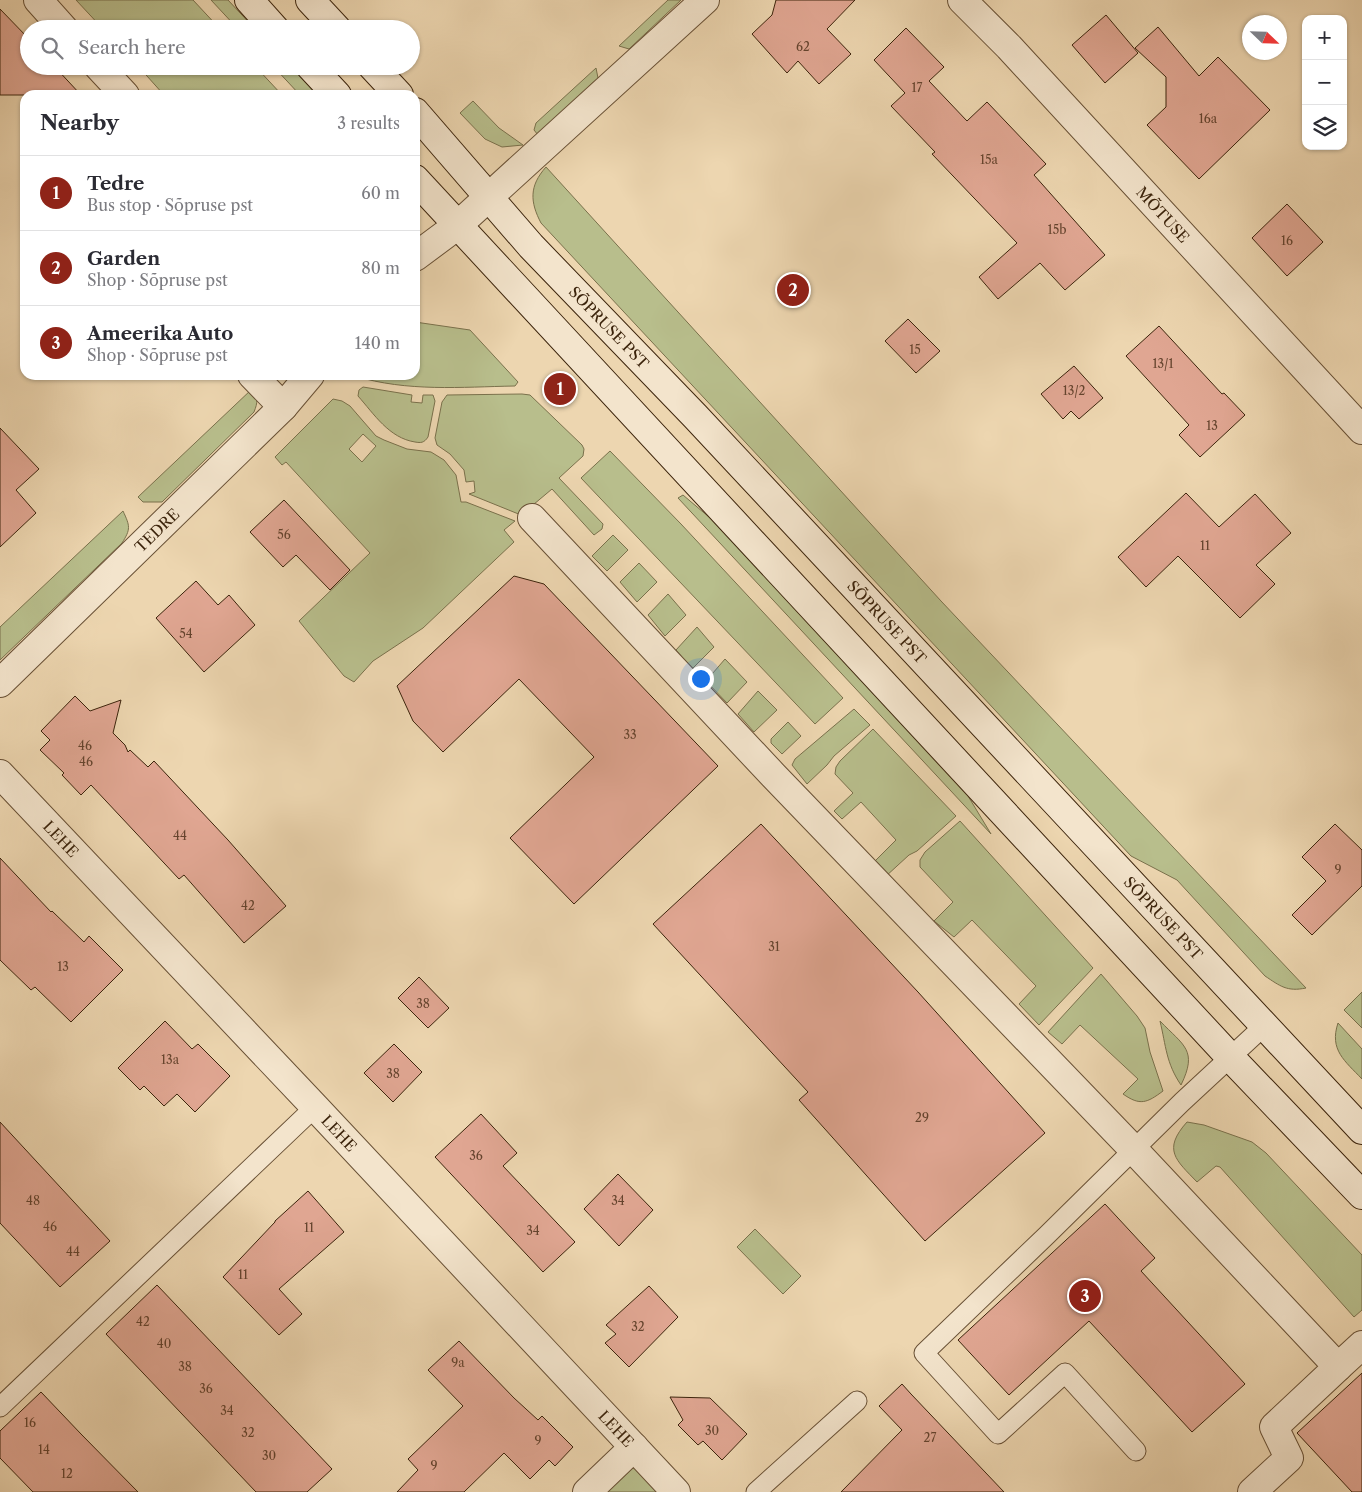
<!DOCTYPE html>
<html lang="en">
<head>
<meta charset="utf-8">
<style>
  :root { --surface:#fff; --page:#f2f2f3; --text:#2b2b33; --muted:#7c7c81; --line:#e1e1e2; --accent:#8f2418 }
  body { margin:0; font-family:"Libre Caslon Text",serif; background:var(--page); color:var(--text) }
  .controls { position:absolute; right:15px; top:15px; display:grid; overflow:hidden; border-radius:10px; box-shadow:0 1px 4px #0004 }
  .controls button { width:45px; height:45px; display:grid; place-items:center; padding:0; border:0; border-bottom:1px solid var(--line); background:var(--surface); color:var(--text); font:25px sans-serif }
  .compass { position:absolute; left:1242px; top:15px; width:45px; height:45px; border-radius:50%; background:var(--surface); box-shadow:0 1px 4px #0004; rotate:113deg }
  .you { position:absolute; left:700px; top:678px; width:18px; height:18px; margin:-12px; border:4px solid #fff; border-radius:50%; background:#1a73e8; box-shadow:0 0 0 8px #1a73e833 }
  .badge { display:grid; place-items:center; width:32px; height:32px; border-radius:50%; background:var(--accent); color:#fff; font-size:16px; font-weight:700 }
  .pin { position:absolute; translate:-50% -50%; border:2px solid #fff; box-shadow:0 1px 5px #0006 }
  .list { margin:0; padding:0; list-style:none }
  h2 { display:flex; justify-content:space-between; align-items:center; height:65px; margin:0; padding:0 20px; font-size:21px }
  h2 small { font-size:16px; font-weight:400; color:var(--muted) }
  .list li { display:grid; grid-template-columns:32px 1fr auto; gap:15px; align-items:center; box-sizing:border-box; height:75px; padding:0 20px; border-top:1px solid var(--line) }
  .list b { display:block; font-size:19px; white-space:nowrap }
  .list p { margin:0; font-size:16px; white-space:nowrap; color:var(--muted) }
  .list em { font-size:16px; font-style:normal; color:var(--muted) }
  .icon { flex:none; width:28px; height:28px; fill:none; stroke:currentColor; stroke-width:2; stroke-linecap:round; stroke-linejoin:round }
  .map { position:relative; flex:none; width:1362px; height:1492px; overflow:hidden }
  .search { position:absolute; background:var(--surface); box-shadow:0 1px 4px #0004; left:20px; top:20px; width:400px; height:55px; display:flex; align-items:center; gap:12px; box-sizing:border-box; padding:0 18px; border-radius:28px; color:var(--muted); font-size:19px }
  .panel { position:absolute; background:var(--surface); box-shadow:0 1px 4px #0004; left:20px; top:90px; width:400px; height:290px; border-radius:15px }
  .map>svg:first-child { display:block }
  .green { fill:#b8be8c; stroke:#7a714c; fill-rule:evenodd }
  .building { fill:#e0a692; stroke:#3c240c }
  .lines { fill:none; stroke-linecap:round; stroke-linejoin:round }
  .service-casing { stroke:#685035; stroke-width:21 }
  .minor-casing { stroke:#685035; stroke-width:30 }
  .secondary-casing { stroke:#3c240c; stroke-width:30 }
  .service { stroke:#f3e4cc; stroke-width:19 }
  .minor { stroke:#f3e4cc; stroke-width:28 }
  .secondary { stroke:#f3e4cc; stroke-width:28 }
  .labels { text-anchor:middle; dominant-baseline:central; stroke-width:4.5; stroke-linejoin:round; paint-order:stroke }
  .number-label { font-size:12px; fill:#65442e }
  .street-label { font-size:15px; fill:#3c240c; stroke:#f3e4cc }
</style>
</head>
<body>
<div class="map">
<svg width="1362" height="1492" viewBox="0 0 1362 1492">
  <rect width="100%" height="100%" fill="#edd6b0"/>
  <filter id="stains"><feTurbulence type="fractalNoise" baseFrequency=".004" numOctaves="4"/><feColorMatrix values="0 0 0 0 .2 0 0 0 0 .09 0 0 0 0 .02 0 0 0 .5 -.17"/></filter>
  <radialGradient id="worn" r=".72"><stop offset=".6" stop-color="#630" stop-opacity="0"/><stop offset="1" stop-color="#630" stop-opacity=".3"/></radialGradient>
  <g class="green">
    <polygon points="76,0 193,0 220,29 103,29"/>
    <polygon points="211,0 228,0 255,29 238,29"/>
    <polygon points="668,0 681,0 629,49 619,46"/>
    <polygon points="138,66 255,66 282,95 164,95"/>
    <polygon points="273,66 291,66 318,95 300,95"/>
    <polygon points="596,68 598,78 538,135 534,130 536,123"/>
    <polygon points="473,101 499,128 523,145 502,147 485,139 460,113"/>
    <path d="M546,167l395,434 365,387c-19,4 -26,-2 -41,-12l-88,-96 -46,-24 -590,-633c-11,-21 -12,-37 5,-56z"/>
    <path d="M415,322l55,8 48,52 -3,4c-54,1 -108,6 -160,-10l60,-1z"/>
    <path d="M363,387l49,8 -1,7 11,1 1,-8h10l2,6 -7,36c-4,6 -7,6 -13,5 -26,-4 -41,-28 -57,-46l1,-6z"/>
    <path d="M252,389c6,9 6,13 2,23l-92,90h-19l-5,-5z"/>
    <polygon points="522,394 530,395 582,445 584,449 583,456 559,478 603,524 602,529 594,535 552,489 521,515 469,494 475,492 474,481 466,482 464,470 450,454 437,445 435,438 442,402 447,395"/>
    <path d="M333,399l9,2 8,5 26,30 8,4 23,9 24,3 13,8 12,15 5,27h5l49,19 -11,9 10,12 -91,86 -50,33 -19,21 -10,-6 -45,-55 71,-68 -84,-91 -4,3 -7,-8zM363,434l13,12 -14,16 -13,-13z"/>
    <polygon points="610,451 681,524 843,698 815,724 581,478"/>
    <polygon points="683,495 716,523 959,781 991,834 678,498"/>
    <path d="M123,511c7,15 8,18 -1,32l-122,117v-33z"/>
    <polygon points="613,535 628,550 607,571 592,556"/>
    <polygon points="639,563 657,582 637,602 620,582"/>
    <polygon points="668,594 686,615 665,636 648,615"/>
    <polygon points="697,627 714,647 692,669 676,650"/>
    <polygon points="725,659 747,682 727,703 706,681"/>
    <polygon points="758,691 777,710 754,732 738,714"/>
    <polygon points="854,709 870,725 834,756 827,765 807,784 792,765 795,759"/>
    <polygon points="788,722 801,736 782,754 771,743 771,739"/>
    <polygon points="873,729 956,816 917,851 909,855 885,877 872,864 896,840 861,802 842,819 834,811 853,793 835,774 836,767 840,761"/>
    <polygon points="960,821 1093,968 1039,1025 1019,1004 1036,986 972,920 954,937 934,921 953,902 920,867 920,860 925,852"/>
    <path d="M1101,974l36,42 8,12 5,24 13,39c-16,12 -23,15 -40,3l15,-15 -58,-54 -18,19 -14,-12z"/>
    <polygon points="1362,992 1362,1028 1344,1010"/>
    <path d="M1160,1021c24,25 38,29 21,64 -15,-22 -15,-39 -21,-64z"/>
    <path d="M1338,1023l24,26v30c-17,-18 -33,-29 -24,-56z"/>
    <path d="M1187,1122l17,3 48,17 14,11 96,102v55l-8,7 -134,-150 -4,-1 -19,16c-21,-22 -35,-32 -10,-60z"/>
    <polygon points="755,1229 801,1276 783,1294 737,1247"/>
    <polygon points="629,1468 642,1468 664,1492 605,1492"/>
  </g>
  <g class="building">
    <polygon points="776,0 855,0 827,29 851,54 819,84 798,61 787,73 752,34 772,15"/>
    <polygon points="0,9 29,39 29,66 54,66 81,95 0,95"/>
    <polygon points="1106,15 1138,53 1105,83 1072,45"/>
    <polygon points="1158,27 1199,76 1218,57 1270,110 1199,179 1147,125 1166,107 1166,77 1135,48"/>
    <polygon points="906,28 944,67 929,81 967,121 987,102 1046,164 1034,175 1105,255 1065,290 1040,263 998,299 979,277 1017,243 932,154 935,152 891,106 905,93 874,60"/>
    <polygon points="1287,204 1323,242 1287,276 1252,238"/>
    <polygon points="908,319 940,351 916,373 885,341"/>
    <polygon points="1159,326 1222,394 1224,393 1245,415 1200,457 1179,435 1189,425 1126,356"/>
    <polygon points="1074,366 1103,398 1079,419 1071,411 1063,419 1041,394"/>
    <polygon points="0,428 39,469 16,490 36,513 0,547"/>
    <polygon points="1186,493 1219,527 1255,494 1291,533 1256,565 1275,584 1240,618 1178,556 1146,587 1118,557"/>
    <polygon points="284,500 350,570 330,590 296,555 283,567 250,532"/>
    <polygon points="514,576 544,584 718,766 574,904 510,838 594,757 519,679 443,752 413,721 397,686"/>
    <polygon points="196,581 218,605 229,595 255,625 204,672 156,618"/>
    <polygon points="75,696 90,711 121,700 113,733 125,745 128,752 130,750 148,767 154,761 228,840 286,906 244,943 184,875 179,879 91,785 81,795 62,775 64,773 40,750 50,740 41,731"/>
    <polygon points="761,824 918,992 1045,1133 925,1241 799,1100 808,1092 653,924"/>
    <polygon points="1335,824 1362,850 1362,886 1312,935 1292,915 1326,881 1302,857"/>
    <polygon points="0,858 51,912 52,911 84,942 89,936 123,970 71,1022 35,987 31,990 0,960"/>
    <polygon points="419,977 449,1008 428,1028 398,998"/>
    <polygon points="165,1021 192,1049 198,1044 230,1076 195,1112 177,1094 164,1106 144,1086 140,1090 118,1068"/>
    <polygon points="394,1044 422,1072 393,1102 364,1073"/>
    <polygon points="481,1114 517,1153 503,1166 575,1242 543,1272 435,1157"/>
    <polygon points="0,1122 110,1241 60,1287 0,1223"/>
    <polygon points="618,1174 653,1210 619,1246 584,1209"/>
    <polygon points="308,1191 344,1232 279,1289 302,1314 279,1335 223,1277 275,1222 275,1221"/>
    <polygon points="1105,1204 1155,1258 1141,1271 1245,1384 1192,1432 1089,1321 1009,1395 958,1340"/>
    <polygon points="157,1285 332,1469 307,1492 256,1492 106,1334"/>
    <polygon points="649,1286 678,1317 629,1367 605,1343 616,1334 606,1325"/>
    <polygon points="459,1341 514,1398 538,1420 542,1416 573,1447 555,1466 549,1460 530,1479 504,1453 464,1492 397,1492 418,1470 408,1459 463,1406 428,1370"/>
    <polygon points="1362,1373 1362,1492 1352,1492 1297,1433"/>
    <polygon points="902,1384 911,1394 1004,1492 841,1492 902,1430 879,1406"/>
    <polygon points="41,1392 81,1434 138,1492 33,1492 0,1458 0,1431"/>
    <polygon points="670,1397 710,1398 747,1434 722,1460 703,1441 698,1445 678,1425 683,1420"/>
  </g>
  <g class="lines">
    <g class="service-casing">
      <g id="service">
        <polyline points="0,1407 315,1107"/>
        <polyline points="1136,1451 1065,1373 998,1434 924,1353 1047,1235 1182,1102 1264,1026"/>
        <polyline points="756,1492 857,1401"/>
      </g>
    </g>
    <g class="minor-casing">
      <g id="minor">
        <polyline points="38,0 64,29"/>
        <path id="s1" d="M962,0l47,47 353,383"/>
        <polyline points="98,66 125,95"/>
        <polyline points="415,257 458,225 705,0"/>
        <polyline points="252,375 283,407"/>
        <polyline points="532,518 773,775 1134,1150 1338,1367 1274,1427 1289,1458 1252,1492"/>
        <path id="s2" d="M0,683l283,-276 27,-32"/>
        <path id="s3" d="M0,774l315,333 361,385"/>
        <polyline points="1338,1367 1362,1345"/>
        <polyline points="587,1492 634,1447"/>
      </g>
    </g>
    <g class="secondary-casing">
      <g id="secondary">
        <polyline points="249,0 275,29"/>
        <polyline points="310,0 337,29"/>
        <polyline points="310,66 337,95"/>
        <polyline points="372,66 399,95"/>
        <path id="s4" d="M415,112l116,134 164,170 667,714"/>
        <polyline points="415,179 1230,1057 1362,1195"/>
      </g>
    </g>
    <use href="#service" class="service"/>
    <use href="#minor" class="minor"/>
    <use href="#secondary" class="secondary"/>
  </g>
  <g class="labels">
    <g class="number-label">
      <text x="803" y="46">62</text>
      <text x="917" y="87">17</text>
      <text x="1208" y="118">16a</text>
      <text x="989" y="159">15a</text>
      <text x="1057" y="229">15b</text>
      <text x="1287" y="240">16</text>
      <text x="915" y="349">15</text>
      <text x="1163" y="363">13/1</text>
      <text x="1074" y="390">13/2</text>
      <text x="1212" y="425">13</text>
      <text x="284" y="534">56</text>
      <text x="1205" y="545">11</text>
      <text x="186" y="633">54</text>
      <text x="630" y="734">33</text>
      <text x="85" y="745">46</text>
      <text x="86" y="761">46</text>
      <text x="180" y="835">44</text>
      <text x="1338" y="869">9</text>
      <text x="248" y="905">42</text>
      <text x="774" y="946">31</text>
      <text x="63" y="966">13</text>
      <text x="423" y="1003">38</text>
      <text x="170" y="1059">13a</text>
      <text x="393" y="1073">38</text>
      <text x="922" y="1117">29</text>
      <text x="476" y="1155">36</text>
      <text x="33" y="1200">48</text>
      <text x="618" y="1200">34</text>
      <text x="50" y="1226">46</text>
      <text x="309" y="1227">11</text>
      <text x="533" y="1230">34</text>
      <text x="73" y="1251">44</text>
      <text x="243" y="1274">11</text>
      <text x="143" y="1321">42</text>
      <text x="638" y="1326">32</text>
      <text x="164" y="1343">40</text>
      <text x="458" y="1362">9a</text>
      <text x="185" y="1366">38</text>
      <text x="206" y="1388">36</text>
      <text x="227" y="1410">34</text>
      <text x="30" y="1422">16</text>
      <text x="712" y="1430">30</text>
      <text x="248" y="1432">32</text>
      <text x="930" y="1437">27</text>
      <text x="538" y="1440">9</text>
      <text x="44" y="1449">14</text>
      <text x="269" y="1455">30</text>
      <text x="434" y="1465">9</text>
      <text x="67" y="1473">12</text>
    </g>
    <g class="street-label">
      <text stroke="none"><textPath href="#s1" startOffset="294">MÕTUSE</textPath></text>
      <text stroke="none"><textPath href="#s4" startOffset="290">SÕPRUSE PST</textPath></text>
      <text stroke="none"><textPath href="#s2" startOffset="219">TEDRE</textPath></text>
      <text stroke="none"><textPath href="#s4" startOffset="695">SÕPRUSE PST</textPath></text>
      <text stroke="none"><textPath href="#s3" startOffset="89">LEHE</textPath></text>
      <text stroke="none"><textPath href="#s4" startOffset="1100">SÕPRUSE PST</textPath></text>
      <text stroke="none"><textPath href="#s3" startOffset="494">LEHE</textPath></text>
      <text stroke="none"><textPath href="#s3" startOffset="899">LEHE</textPath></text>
    </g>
  </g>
  <rect width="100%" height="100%" filter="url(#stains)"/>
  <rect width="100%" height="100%" fill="url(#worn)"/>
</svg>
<div class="controls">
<button>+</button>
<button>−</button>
<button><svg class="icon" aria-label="layers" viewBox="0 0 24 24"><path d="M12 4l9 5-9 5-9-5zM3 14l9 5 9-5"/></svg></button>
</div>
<svg class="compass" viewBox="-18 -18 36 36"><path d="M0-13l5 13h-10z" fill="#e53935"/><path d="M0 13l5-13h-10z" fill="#7c7c81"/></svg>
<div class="you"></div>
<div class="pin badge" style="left:560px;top:389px">1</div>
<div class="pin badge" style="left:793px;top:290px">2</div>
<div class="pin badge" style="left:1085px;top:1296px">3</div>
<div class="search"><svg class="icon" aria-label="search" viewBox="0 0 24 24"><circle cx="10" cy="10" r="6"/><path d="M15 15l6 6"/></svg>Search here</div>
<section class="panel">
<h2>Nearby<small>3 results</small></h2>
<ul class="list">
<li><span class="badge">1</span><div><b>Tedre</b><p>Bus stop · Sõpruse pst</p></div><em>60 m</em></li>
<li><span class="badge">2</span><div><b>Garden</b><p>Shop · Sõpruse pst</p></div><em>80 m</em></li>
<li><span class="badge">3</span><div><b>Ameerika Auto</b><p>Shop · Sõpruse pst</p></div><em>140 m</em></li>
</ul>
</section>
</div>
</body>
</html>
